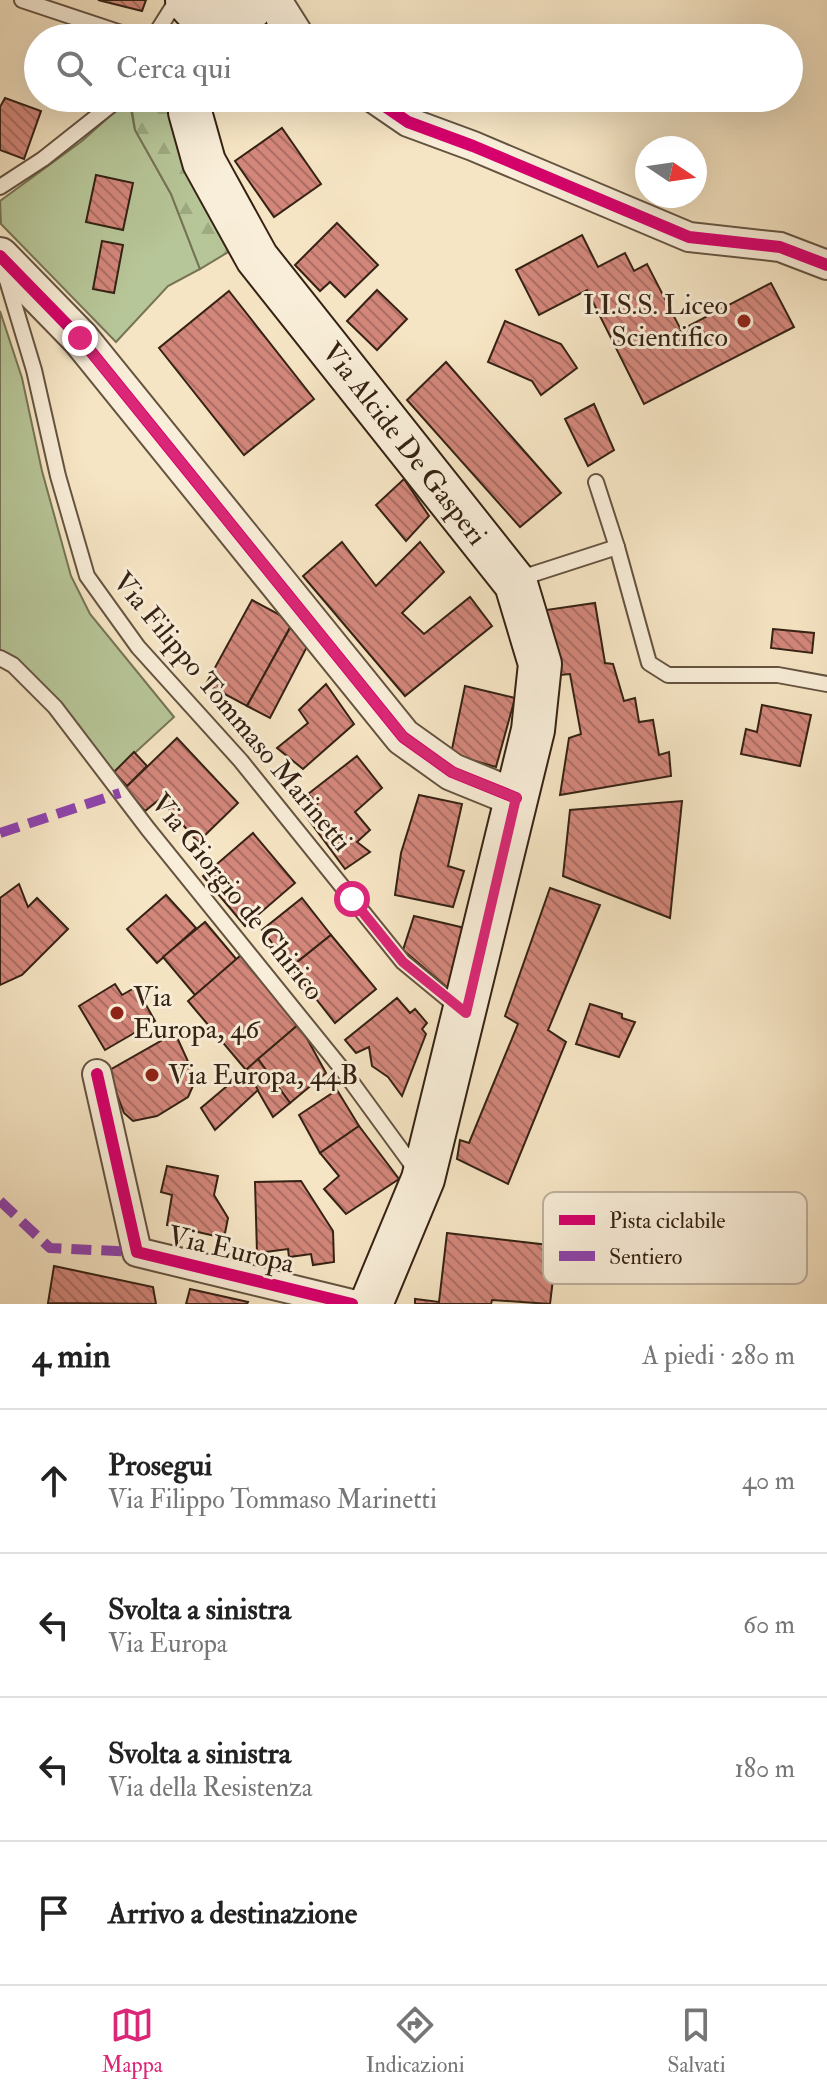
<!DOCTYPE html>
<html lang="it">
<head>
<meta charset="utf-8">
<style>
  :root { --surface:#fff; --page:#f6f6f6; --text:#222; --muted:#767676; --line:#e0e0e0; --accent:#db2777 }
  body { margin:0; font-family:"IM FELL Double Pica",serif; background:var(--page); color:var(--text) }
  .compass { position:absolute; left:635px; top:136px; width:72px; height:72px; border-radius:50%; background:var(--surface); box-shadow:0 8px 32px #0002; rotate:103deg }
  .stop { position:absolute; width:24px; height:24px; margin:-18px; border:6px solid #db2777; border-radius:50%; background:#fff }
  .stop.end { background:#db2777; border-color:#fff; box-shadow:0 2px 8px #0008 }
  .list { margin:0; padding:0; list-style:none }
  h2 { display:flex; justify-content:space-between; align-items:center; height:104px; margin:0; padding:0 32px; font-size:34px }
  h2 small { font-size:26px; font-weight:400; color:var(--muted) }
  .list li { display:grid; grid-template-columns:52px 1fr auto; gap:24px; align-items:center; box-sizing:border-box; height:144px; padding:0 32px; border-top:2px solid var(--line) }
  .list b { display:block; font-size:30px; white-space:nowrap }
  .list p { margin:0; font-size:26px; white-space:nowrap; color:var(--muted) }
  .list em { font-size:26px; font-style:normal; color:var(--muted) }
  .icon { flex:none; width:44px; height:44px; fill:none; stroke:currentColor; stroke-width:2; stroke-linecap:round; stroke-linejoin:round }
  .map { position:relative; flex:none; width:827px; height:1304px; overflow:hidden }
  .search { position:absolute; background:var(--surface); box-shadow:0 8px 32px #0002; left:24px; right:24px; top:24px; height:88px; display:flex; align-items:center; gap:20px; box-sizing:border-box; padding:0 28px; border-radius:44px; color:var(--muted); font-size:30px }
  .sheet { height:680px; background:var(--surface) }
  nav { display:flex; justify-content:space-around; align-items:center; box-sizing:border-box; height:112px; border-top:2px solid var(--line); background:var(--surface); font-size:22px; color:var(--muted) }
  nav a { display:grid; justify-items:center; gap:4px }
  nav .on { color:var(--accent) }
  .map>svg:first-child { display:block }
  .grass { fill:#b7c698; stroke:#767456; stroke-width:2 }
  .forest { fill:url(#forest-firs); stroke:#767456; stroke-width:2 }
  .building { fill:url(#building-back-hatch); stroke:#352214; stroke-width:2 }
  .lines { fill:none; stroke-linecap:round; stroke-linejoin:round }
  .service-casing { stroke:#655340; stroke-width:18 }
  .minor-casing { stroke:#655340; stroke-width:32 }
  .tertiary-casing { stroke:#655340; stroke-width:40 }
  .secondary-casing { stroke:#352214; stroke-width:46 }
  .service { stroke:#f9eed9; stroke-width:14 }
  .minor { stroke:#f9eed9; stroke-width:28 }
  .tertiary { stroke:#f9eed9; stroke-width:36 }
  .secondary { stroke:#f9eed9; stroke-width:42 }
  .quiet { stroke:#8e44ad; stroke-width:10; stroke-dasharray:20 10; stroke-linecap:butt }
  .cycleway-casing { stroke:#f9eed9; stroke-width:17 }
  .cycleway { stroke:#d6006c; stroke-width:12 }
  .route { stroke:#db2777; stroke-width:10 }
  .poi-dot { fill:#8f2418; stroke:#f9eed9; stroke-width:3 }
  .labels { text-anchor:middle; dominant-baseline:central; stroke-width:6; stroke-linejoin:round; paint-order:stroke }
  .poi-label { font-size:28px; fill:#352214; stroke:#f9eed9; text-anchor:start }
  .street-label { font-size:28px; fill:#352214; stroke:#f9eed9 }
  .key { fill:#f9eed9; stroke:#beb19e; stroke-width:2 }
  .key-label { font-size:22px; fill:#352214 }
</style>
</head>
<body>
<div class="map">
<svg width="827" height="1304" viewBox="0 0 827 1304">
  <defs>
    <pattern id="forest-firs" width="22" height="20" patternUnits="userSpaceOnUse" patternTransform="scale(2)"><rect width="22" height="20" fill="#b7c698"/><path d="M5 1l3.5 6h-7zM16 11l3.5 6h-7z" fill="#9eaa82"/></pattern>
    <pattern id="building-back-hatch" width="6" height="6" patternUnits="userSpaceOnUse" patternTransform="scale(2)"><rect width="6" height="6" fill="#d3877b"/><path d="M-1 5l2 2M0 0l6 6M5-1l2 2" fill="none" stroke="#ac6e64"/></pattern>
  </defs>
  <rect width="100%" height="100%" fill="#f6e5c4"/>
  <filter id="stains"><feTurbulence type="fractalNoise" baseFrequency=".0025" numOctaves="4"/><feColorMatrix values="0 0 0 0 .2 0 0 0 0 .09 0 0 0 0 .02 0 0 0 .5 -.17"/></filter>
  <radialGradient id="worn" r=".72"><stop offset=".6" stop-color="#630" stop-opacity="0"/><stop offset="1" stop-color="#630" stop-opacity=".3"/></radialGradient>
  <g class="grass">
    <polygon points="129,99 135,130 171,194 200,269 168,286 116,342 1,224 0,201 82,141"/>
    <polygon points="0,311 22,378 42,471 71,576 90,614 174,717 114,772 0,658"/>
  </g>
  <polygon class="forest" points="130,98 178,98 235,248 200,269 171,194 135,130"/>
  <g class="building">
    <polygon points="98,0 146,0 142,11"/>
    <polygon points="5,98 41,111 24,159 0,150 0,107"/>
    <polygon points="282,128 321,184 274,217 235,161"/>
    <polygon points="96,175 133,183 123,230 86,222"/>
    <polygon points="337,223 378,265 345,297 330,282 320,291 295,265"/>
    <polygon points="582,235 598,267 625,253 634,271 647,264 681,330 771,283 794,327 644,404 587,290 539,315 516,270"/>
    <polygon points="102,241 123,245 114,293 93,289"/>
    <polygon points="377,290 407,319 377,350 347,321"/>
    <polygon points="229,291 314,399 244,455 159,348"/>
    <polygon points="505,321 561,344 577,368 541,395 532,381 488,362"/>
    <polygon points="446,362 561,493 520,527 407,400"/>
    <polygon points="594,404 614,450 588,466 565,419"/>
    <polygon points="404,479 429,516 406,541 376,505"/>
    <polygon points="342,542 376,586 420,542 444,572 402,613 424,634 470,597 492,626 405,696 303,576"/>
    <polygon points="252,600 293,622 247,706 206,684"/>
    <polygon points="595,603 605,663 613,664 624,701 635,698 639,722 653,720 659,755 669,752 671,776 560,795 569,738 581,734 570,674 560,675 546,610"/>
    <polygon points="290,628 311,639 270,718 247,706"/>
    <polygon points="773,629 814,633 812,653 771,648"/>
    <polygon points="326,684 354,724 303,769 277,748 308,723 299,710"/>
    <polygon points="465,686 515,698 496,767 451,754"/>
    <polygon points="762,705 811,715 800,766 741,754 746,729 757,732"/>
    <polygon points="177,738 238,803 198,842 160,799 145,811 125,788"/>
    <polygon points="134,752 147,766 127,786 114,772"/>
    <polygon points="357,756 382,788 355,812 370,830 357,842 370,852 345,869 305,815 318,803 308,794"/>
    <polygon points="419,795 462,804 448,866 464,871 453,907 395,895 401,853"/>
    <polygon points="682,801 670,918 563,876 570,810"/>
    <polygon points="253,833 295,883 245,926 203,876"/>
    <polygon points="19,884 28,907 37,898 68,929 22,975 0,985 0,898"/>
    <polygon points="550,888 600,905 548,1030 566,1042 508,1184 457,1159 460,1140 469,1143 518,1024 505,1016"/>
    <polygon points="166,895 196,928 157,963 127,929"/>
    <polygon points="302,898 331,935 291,967 262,930"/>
    <polygon points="414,916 465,928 450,990 403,950"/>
    <polygon points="205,922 237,960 195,995 163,957"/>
    <polygon points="331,935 376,989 335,1023 291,967"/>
    <polygon points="241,955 299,1024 246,1070 188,1001"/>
    <polygon points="115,984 122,995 136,987 155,1021 105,1050 79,1006"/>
    <polygon points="397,998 410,1013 415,1009 427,1023 422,1029 426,1034 402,1096 388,1077 372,1066 369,1047 356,1053 345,1040"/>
    <polygon points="590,1004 622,1014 622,1018 635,1022 619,1057 576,1044"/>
    <polygon points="299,1024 326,1073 290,1103 258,1059"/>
    <polygon points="175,1033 196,1079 188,1097 157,1116 133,1121 124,1113 108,1071"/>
    <polygon points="258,1059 290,1103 273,1117 246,1070"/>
    <polygon points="246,1070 258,1090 215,1130 201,1108"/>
    <polygon points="337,1090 359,1126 320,1153 299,1115"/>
    <polygon points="359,1126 399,1179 346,1214 324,1189 339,1176 320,1153"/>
    <polygon points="167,1166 218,1176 214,1195 228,1218 224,1238 167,1225 172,1195 161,1192"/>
    <polygon points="301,1181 333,1231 334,1262 313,1265 311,1254 289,1257 288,1249 257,1253 255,1182"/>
    <polygon points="447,1233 557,1246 550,1304 492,1300 491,1304 415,1304 415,1299 439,1302"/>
    <polygon points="54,1266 153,1287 156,1304 48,1303"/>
    <polygon points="190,1289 248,1302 247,1304 186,1304"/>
  </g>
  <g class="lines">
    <g class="service-casing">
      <g id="service">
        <polyline points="22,0 136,38"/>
        <polyline points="269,4 279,38"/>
        <polyline points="245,19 263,38"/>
        <polyline points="153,38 177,0"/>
        <polyline points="0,187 43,159 120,98"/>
        <polyline points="6,277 34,370 58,476 87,576 138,647 241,761 403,962 460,1009"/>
        <polyline points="596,482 617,547"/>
        <polyline points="518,579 617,547 649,663 668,675 778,675 827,684"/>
        <polyline points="0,658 13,665 55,707 148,829 342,1069 418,1173"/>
      </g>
    </g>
    <g class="minor-casing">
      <g id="minor">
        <polyline points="277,0 301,38"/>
        <polyline points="373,98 408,122 473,146 689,237 780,247 827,265"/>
        <polyline points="97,1074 137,1252 352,1304"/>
      </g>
    </g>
    <g class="tertiary-casing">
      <polyline id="tertiary" points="0,256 80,338 403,737 452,772 516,798"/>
    </g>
    <g class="secondary-casing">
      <g id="secondary">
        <path d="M187,0c18,27 52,28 70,0"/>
        <polyline points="189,98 190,112 204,162 257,258 516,584 540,664 533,730 423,1179 371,1304"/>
      </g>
    </g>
    <use href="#service" class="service"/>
    <use href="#minor" class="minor"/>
    <use href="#tertiary" class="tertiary"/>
    <use href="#secondary" class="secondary"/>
    <g class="quiet">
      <polyline points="0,833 120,793"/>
      <polyline points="0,1201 50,1248 137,1252"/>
    </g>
    <g class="cycleway-casing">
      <g id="cycleway">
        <polyline points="373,98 408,122 473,146 689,237 780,247 827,265"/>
        <polyline points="0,256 80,338 403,737 452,772 516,798"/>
        <polyline points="97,1074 137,1252 352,1304"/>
      </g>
    </g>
    <use href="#cycleway" class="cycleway"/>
  </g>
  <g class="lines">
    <polyline class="route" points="80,338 403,737 452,772 516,798 466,1013 403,962 352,899"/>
  </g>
  <g class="poi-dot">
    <circle cx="744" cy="321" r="8"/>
    <circle cx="117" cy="1013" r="8"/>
    <circle cx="152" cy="1075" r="8"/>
  </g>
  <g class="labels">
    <g class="poi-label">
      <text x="728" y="305" text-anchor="end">I.I.S.S. Liceo<tspan x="728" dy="32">Scientifico</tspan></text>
      <text x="133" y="997">Via<tspan x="133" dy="32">Europa, 46</tspan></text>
      <text x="168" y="1075">Via Europa, 44B</text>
    </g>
    <g class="street-label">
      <text transform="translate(404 444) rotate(52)">Via Alcide De Gasperi</text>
      <text transform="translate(232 712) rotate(50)">Via Filippo Tommaso Marinetti</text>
      <text transform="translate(237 897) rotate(51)">Via Giorgio de Chirico</text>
      <text transform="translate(231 1250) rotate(13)">Via Europa</text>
    </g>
  </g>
  <rect x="543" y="1192" width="264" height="92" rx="12" class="key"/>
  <rect x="559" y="1215" width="36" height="10" fill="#d6006c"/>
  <rect x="559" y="1251" width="36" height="10" fill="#8e44ad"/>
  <g class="key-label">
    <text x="609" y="1228">Pista ciclabile</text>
    <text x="609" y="1264">Sentiero</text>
  </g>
  <rect width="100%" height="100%" filter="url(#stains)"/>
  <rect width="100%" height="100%" fill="url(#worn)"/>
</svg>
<svg class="compass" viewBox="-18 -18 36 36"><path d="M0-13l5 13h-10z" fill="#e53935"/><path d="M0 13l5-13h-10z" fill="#767676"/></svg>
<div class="stop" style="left:352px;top:899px"></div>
<div class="stop end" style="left:80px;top:338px"></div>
<div class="search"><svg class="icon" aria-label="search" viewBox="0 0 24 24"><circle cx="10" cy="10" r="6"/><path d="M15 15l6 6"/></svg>Cerca qui</div>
</div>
<section class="sheet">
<h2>4 min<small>A piedi · 280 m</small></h2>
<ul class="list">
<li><svg class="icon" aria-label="ahead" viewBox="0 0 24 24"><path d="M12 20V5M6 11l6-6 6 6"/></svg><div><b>Prosegui</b><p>Via Filippo Tommaso Marinetti</p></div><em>40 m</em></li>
<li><svg class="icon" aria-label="left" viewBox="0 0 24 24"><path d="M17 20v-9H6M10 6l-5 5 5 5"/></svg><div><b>Svolta a sinistra</b><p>Via Europa</p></div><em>60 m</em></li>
<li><svg class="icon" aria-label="left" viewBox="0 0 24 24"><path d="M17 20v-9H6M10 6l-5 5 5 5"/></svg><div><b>Svolta a sinistra</b><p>Via della Resistenza</p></div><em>180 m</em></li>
<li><svg class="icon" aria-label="arrive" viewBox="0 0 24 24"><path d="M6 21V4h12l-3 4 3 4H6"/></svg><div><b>Arrivo a destinazione</b></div></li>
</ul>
</section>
<nav>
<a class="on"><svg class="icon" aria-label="map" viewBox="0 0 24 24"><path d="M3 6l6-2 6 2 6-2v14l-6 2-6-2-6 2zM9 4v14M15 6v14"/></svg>Mappa</a>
<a><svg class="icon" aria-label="directions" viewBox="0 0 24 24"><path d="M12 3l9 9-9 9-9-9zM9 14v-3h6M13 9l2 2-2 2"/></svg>Indicazioni</a>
<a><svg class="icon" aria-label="saved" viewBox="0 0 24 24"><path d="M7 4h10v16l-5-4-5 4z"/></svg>Salvati</a>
</nav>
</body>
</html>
